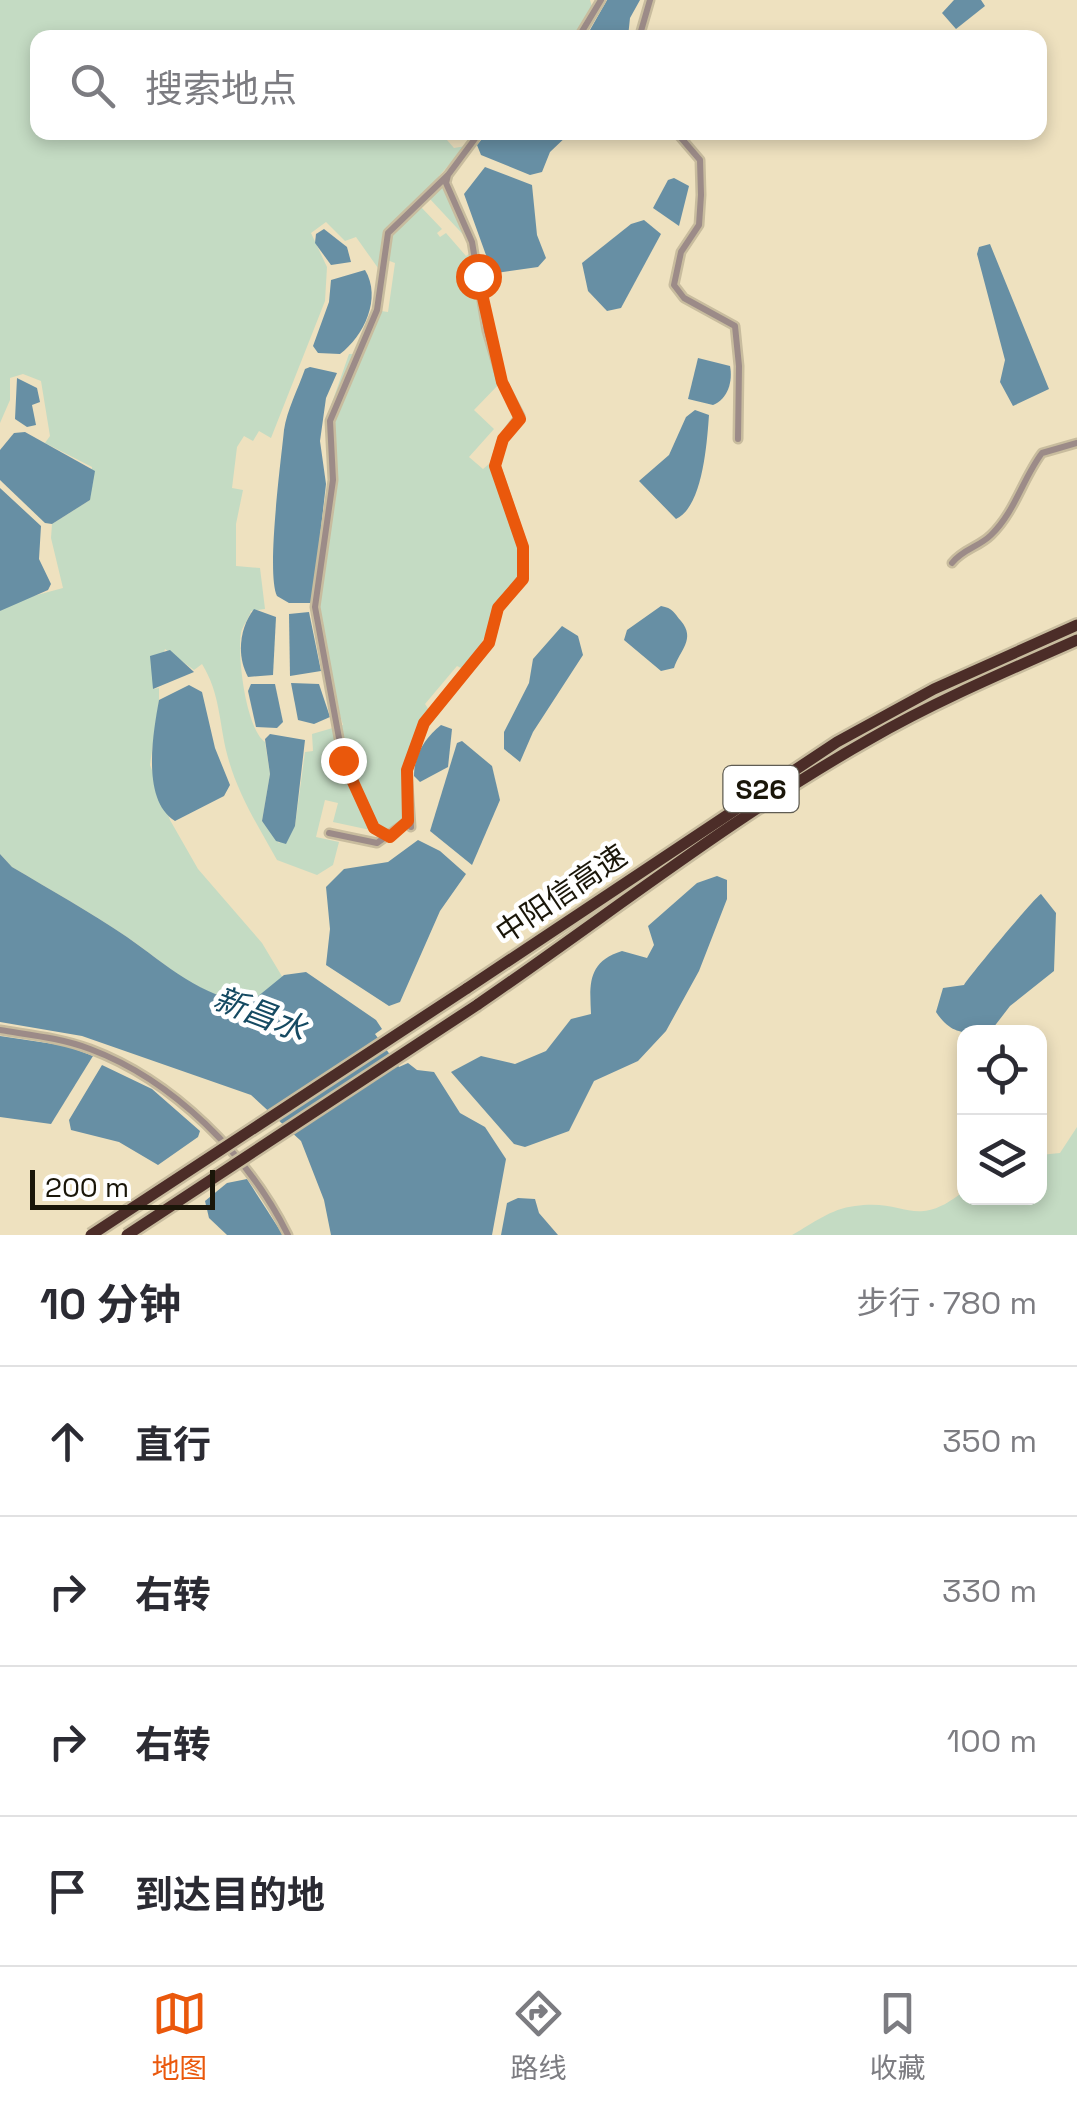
<!DOCTYPE html>
<html lang="zh">
<head>
<meta charset="utf-8">
<style>
  :root { --surface:#fff; --page:#f2f2f3; --text:#2b2b33; --muted:#7c7c81; --line:#e1e1e2; --accent:#ea580c }
  body { margin:0; font-family:"Space Grotesk","Noto Sans SC",sans-serif; background:var(--page); color:var(--text) }
  .controls { position:absolute; right:30px; bottom:30px; display:grid; overflow:hidden; border-radius:20px; box-shadow:0 5px 15px #0003 }
  .controls button { width:90px; height:90px; display:grid; place-items:center; padding:0; border:0; border-bottom:2px solid var(--line); background:var(--surface); color:var(--text); font:50px sans-serif }
  .scale { position:absolute; left:30px; bottom:25px; width:185px; box-sizing:border-box; padding-left:10px; border:5px solid #1a1609; border-top:0; font-size:28px; line-height:35px; white-space:nowrap; color:#1a1609; -webkit-text-stroke:8px #fff; paint-order:stroke }
  .stop { position:absolute; width:30px; height:30px; margin:-22px; border:8px solid #ea580c; border-radius:50%; background:#fff }
  .stop.end { background:#ea580c; border-color:#fff; box-shadow:0 2px 10px #0008 }
  .list { margin:0; padding:0; list-style:none }
  h2 { display:flex; justify-content:space-between; align-items:center; height:130px; margin:0; padding:0 40px; font-size:42px }
  h2 small { font-size:32px; font-weight:400; color:var(--muted) }
  .list li { display:grid; grid-template-columns:65px 1fr auto; gap:30px; align-items:center; box-sizing:border-box; height:150px; padding:0 40px; border-top:2px solid var(--line) }
  .list b { display:block; font-size:38px; white-space:nowrap }
  .list em { font-size:32px; font-style:normal; color:var(--muted) }
  .icon { flex:none; width:55px; height:55px; fill:none; stroke:currentColor; stroke-width:2; stroke-linecap:round; stroke-linejoin:round }
  .map { position:relative; flex:none; width:1077px; height:1235px; overflow:hidden }
  .search { position:absolute; background:var(--surface); box-shadow:0 5px 15px #0003; left:30px; right:30px; top:30px; height:110px; display:flex; align-items:center; gap:25px; box-sizing:border-box; padding:0 35px; border-radius:20px; color:var(--muted); font-size:38px }
  .sheet { height:730px; background:var(--surface) }
  nav { display:flex; justify-content:space-around; align-items:center; box-sizing:border-box; height:140px; border-top:2px solid var(--line); background:var(--surface); font-size:28px; color:var(--muted) }
  nav a { display:grid; justify-items:center; gap:5px }
  nav .on { color:var(--accent) }
  .map>svg:first-child { display:block }
  .green { fill:#c4dbc3; fill-rule:evenodd }
  .water { fill:#678fa4 }
  .lines { fill:none; stroke-linecap:round; stroke-linejoin:round }
  .street-casing { stroke:#c8bc9e; stroke-width:11 }
  .highway-casing { stroke:#c8bc9e; stroke-width:16 }
  .street { stroke:#9c8b88; stroke-width:6 }
  .highway { stroke:#4c2d28; stroke-width:11 }
  .highway-bridge-casing { stroke:#c8bc9e; stroke-width:16; stroke-linecap:butt }
  .highway-bridge { stroke:#4c2d28; stroke-width:11 }
  .route { stroke:#ea580c; stroke-width:12 }
  .labels { text-anchor:middle; dominant-baseline:central; stroke-width:9; stroke-linejoin:round; paint-order:stroke }
  .shield { fill:#fff; stroke:#5f5c53; stroke-width:2.5 }
  .shield-label { font-size:28px; font-weight:bold; fill:#1a1609 }
  .street-label { font-size:30px; fill:#1a1609; stroke:#fff }
  .water-label { font-size:32px; font-style:italic; fill:#154a62; stroke:#fff }
</style>
</head>
<body>
<div class="map">
<svg width="1077" height="1235" viewBox="0 0 1077 1235">
  <rect width="100%" height="100%" fill="#eee1bf"/>
  <g class="green">
    <path d="M0,0h590l2,7 -16,30 -538,1v94h402l14,16 12,-2 -27,30 32,67 -41,-44 -9,8 21,22 -5,4 3,4 6,-4 20,23 5,-4 6,47 23,84 -26,27 20,19 -25,28 14,12 6,-5c13,22 40,86 32,112 -5,13 -19,19 -24,31 -10,24 -16,41 -32,63l-8,-4 -32,38 4,6 -25,56 -2,56 -13,12 -56,-12 5,-19 -13,-3 -9,37 23,5 -6,23 -16,10 -40,-15c-19,-34 -40,-67 -50,-106 -8,-32 -7,-61 -25,-90l-8,6 -29,-21 -12,40 6,-1v12l-9,65 20,55 28,49 64,74 21,35 -32,24c-48,-1 -86,-39 -124,-65 -37,-25 -76,-47 -115,-70l-12,-13v-243l11,-9 52,-14 -12,-50 1,-14 38,-24 2,-33 -47,-24 5,-7 -9,-55 -18,-7 -13,4v22l-10,23zM326,222l19,19 11,-4 22,31 9,-8 8,3 -7,49 -7,-1 -24,43h-8l-23,66 5,61 -13,126 11,72 14,46 -31,9 1,17 -8,1 -10,74 -16,17 -17,-22 8,-47 -5,-32c-19,-13 -28,-86 -24,-109 1,-6 8,-15 10,-22l14,-2 -5,-41 -24,-2v-42l7,-34 -11,-2 5,-41 7,-11 9,5 6,-10 12,7 54,-137 2,-34 -16,-34z"/>
    <path d="M1077,1127v108h-285c22,-12 38,-26 63,-29 52,-8 59,25 109,-15v7h76v-43l20,-2z"/>
  </g>
  <g class="water">
    <polygon points="607,0 640,0 630,18 628,37 586,37"/>
    <polygon points="954,0 981,0 985,6 956,29 942,13"/>
    <polygon points="487,133 487,132 570,133 550,152 542,172 530,175 481,155 477,145"/>
    <polygon points="485,167 532,185 537,235 546,258 538,267 496,273 491,269 464,194"/>
    <polygon points="674,178 689,186 679,226 653,208 668,180"/>
    <polygon points="644,220 661,234 621,308 607,311 588,291 582,263 631,224"/>
    <polygon points="324,229 347,247 351,262 331,265 315,243 316,234"/>
    <polygon points="990,244 1049,389 1013,406 1000,382 1005,360 977,254 979,247"/>
    <path d="M365,270c17,28 -1,66 -25,84l-22,-1 -5,-7 16,-44 2,-22z"/>
    <path d="M698,358l32,8c3,15 -2,33 -17,39l-25,-6z"/>
    <path d="M310,367l27,6 -11,25 -6,43 6,43 -13,115 -2,4h-22l-12,-7c-11,-23 4,-135 7,-166 3,-20 14,-41 21,-61z"/>
    <polygon points="17,378 37,388 40,402 32,405 36,425 27,427 15,419"/>
    <path d="M695,410l14,5c-2,27 -6,92 -33,104l-37,-38 30,-26 17,-38z"/>
    <polygon points="25,432 95,471 90,500 52,524 45,523 0,480 0,450 14,433"/>
    <polygon points="0,488 41,526 39,559 51,584 48,590 0,611"/>
    <path d="M661,606c12,2 13,7 20,15 15,18 -1,29 -7,47l-13,3 -37,-31 3,-10z"/>
    <path d="M254,609l22,8 -3,58 -25,2c-12,-22 -8,-50 6,-68z"/>
    <polygon points="309,612 321,671 290,676 289,614"/>
    <polygon points="562,626 578,636 583,655 533,732 520,762 504,749 504,732 529,683 533,659"/>
    <polygon points="170,650 194,672 153,689 150,656"/>
    <polygon points="291,683 319,684 330,717 314,724 298,720"/>
    <polygon points="251,684 275,684 283,722 277,728 256,727 248,691"/>
    <path d="M189,685l13,7 13,56 15,37 -6,11 -49,25c-34,-21 -22,-88 -16,-121z"/>
    <path d="M441,725l11,4 -4,38 -28,15 -6,-6c0,-21 11,-38 27,-51z"/>
    <polygon points="270,734 305,740 295,826 286,844 276,841 262,821 270,774 265,739"/>
    <polygon points="462,741 492,766 500,800 472,865 430,831 457,743"/>
    <polygon points="418,840 440,851 466,874 440,911 400,1002 389,1006 326,965 330,929 326,887 344,869 388,862"/>
    <path d="M0,854l12,13c39,23 78,45 115,70 39,27 75,62 124,65l33,-27 22,-3 70,48 6,9 -7,5 24,33 9,-4 9,7 17,2 26,41 25,14 21,32 -14,76h-161l-7,-35 -23,-59 -50,-46 -169,-59 -82,-14z"/>
    <path d="M717,876l10,4v19l-28,72 -33,60 -28,30 -44,20 -25,50 -44,16 -11,-3 -63,-72 30,-16 34,8 31,-13 25,-32 20,-5c-1,-27 -5,-52 31,-63l25,7 7,-13 -6,-19 49,-43z"/>
    <path d="M1041,894l15,19 -2,58 -44,35 -20,26c-24,1 -38,4 -54,-20l7,-24 21,-3c7,-11 72,-89 77,-91z"/>
    <polygon points="0,1036 67,1046 93,1056 51,1124 0,1117"/>
    <polygon points="102,1065 152,1089 200,1131 198,1137 158,1165 119,1142 71,1130 69,1120"/>
    <polygon points="247,1179 283,1235 227,1235 209,1218 205,1201 227,1183"/>
    <polygon points="518,1198 535,1199 539,1213 558,1235 501,1235 507,1203"/>
  </g>
  <g class="lines">
    <g class="street-casing">
      <g id="street">
        <polyline points="578,38 601,0"/>
        <polyline points="639,38 650,0"/>
        <polyline points="676,132 700,160 701,195 699,225 681,252 674,285 684,298 735,326 739,366 738,439"/>
        <path d="M952,563c11,-14 27,-16 39,-28 24,-23 32,-57 51,-82l35,-10"/>
        <polyline points="411,827 407,770 424,723 489,643 498,608 523,579 523,547 495,465 503,439 520,416 502,382 487,331 472,242 446,183 448,175 480,132"/>
        <polyline points="329,833 377,843 408,821"/>
        <polyline points="389,837 374,828 343,760 315,607 333,480 330,421 377,310 388,233 447,176"/>
        <path d="M0,1030c30,5 61,8 90,19 83,31 159,107 198,186"/>
      </g>
    </g>
    <g class="highway-casing">
      <g id="highway">
        <polyline points="466,989 837,742 934,689 1077,625"/>
        <path d="M477,1005c130,-89 255,-188 393,-266 66,-38 137,-68 207,-99"/>
      </g>
    </g>
    <use href="#street" class="street"/>
    <use href="#highway" class="highway"/>
    <g class="highway-bridge-casing">
      <g id="highway-bridge">
        <polyline points="91,1235 466,989"/>
        <polyline points="127,1235 477,1005"/>
      </g>
    </g>
    <use href="#highway-bridge" class="highway-bridge"/>
  </g>
  <g class="lines">
    <polyline class="route" points="343,760 374,828 390,837 408,821 407,770 424,723 489,643 498,608 523,579 523,547 495,466 503,439 520,419 502,382 478,276"/>
  </g>
  <g class="labels">
    <rect class="shield" x="723.5" y="766" width="75" height="46" rx="8"/>
    <g class="shield-label">
      <text x="761" y="789">S26</text>
    </g>
    <g class="street-label">
      <text transform="translate(561 894) rotate(-34)">中阳信高速</text>
    </g>
    <g class="water-label">
      <text transform="translate(260 1014) rotate(21)">新昌水</text>
    </g>
  </g>
</svg>
<div class="controls">
<button><svg class="icon" aria-label="locate" viewBox="0 0 24 24"><circle cx="12" cy="12" r="6"/><path d="M12 2v4M12 18v4M2 12h4M18 12h4"/></svg></button>
<button><svg class="icon" aria-label="layers" viewBox="0 0 24 24"><path d="M12 4l9 5-9 5-9-5zM3 14l9 5 9-5"/></svg></button>
</div>
<div class="scale">200 m</div>
<div class="stop" style="left:478px;top:276px"></div>
<div class="stop end" style="left:343px;top:760px"></div>
<div class="search"><svg class="icon" aria-label="search" viewBox="0 0 24 24"><circle cx="10" cy="10" r="6"/><path d="M15 15l6 6"/></svg>搜索地点</div>
</div>
<section class="sheet">
<h2>10 分钟<small>步行 · 780 m</small></h2>
<ul class="list">
<li><svg class="icon" aria-label="ahead" viewBox="0 0 24 24"><path d="M12 20V5M6 11l6-6 6 6"/></svg><div><b>直行</b></div><em>350 m</em></li>
<li><svg class="icon" aria-label="right" viewBox="0 0 24 24"><path d="M7 20v-9h11M14 6l5 5-5 5"/></svg><div><b>右转</b></div><em>330 m</em></li>
<li><svg class="icon" aria-label="right" viewBox="0 0 24 24"><path d="M7 20v-9h11M14 6l5 5-5 5"/></svg><div><b>右转</b></div><em>100 m</em></li>
<li><svg class="icon" aria-label="arrive" viewBox="0 0 24 24"><path d="M6 21V4h12l-3 4 3 4H6"/></svg><div><b>到达目的地</b></div></li>
</ul>
</section>
<nav>
<a class="on"><svg class="icon" aria-label="map" viewBox="0 0 24 24"><path d="M3 6l6-2 6 2 6-2v14l-6 2-6-2-6 2zM9 4v14M15 6v14"/></svg>地图</a>
<a><svg class="icon" aria-label="directions" viewBox="0 0 24 24"><path d="M12 3l9 9-9 9-9-9zM9 14v-3h6M13 9l2 2-2 2"/></svg>路线</a>
<a><svg class="icon" aria-label="saved" viewBox="0 0 24 24"><path d="M7 4h10v16l-5-4-5 4z"/></svg>收藏</a>
</nav>
</body>
</html>
